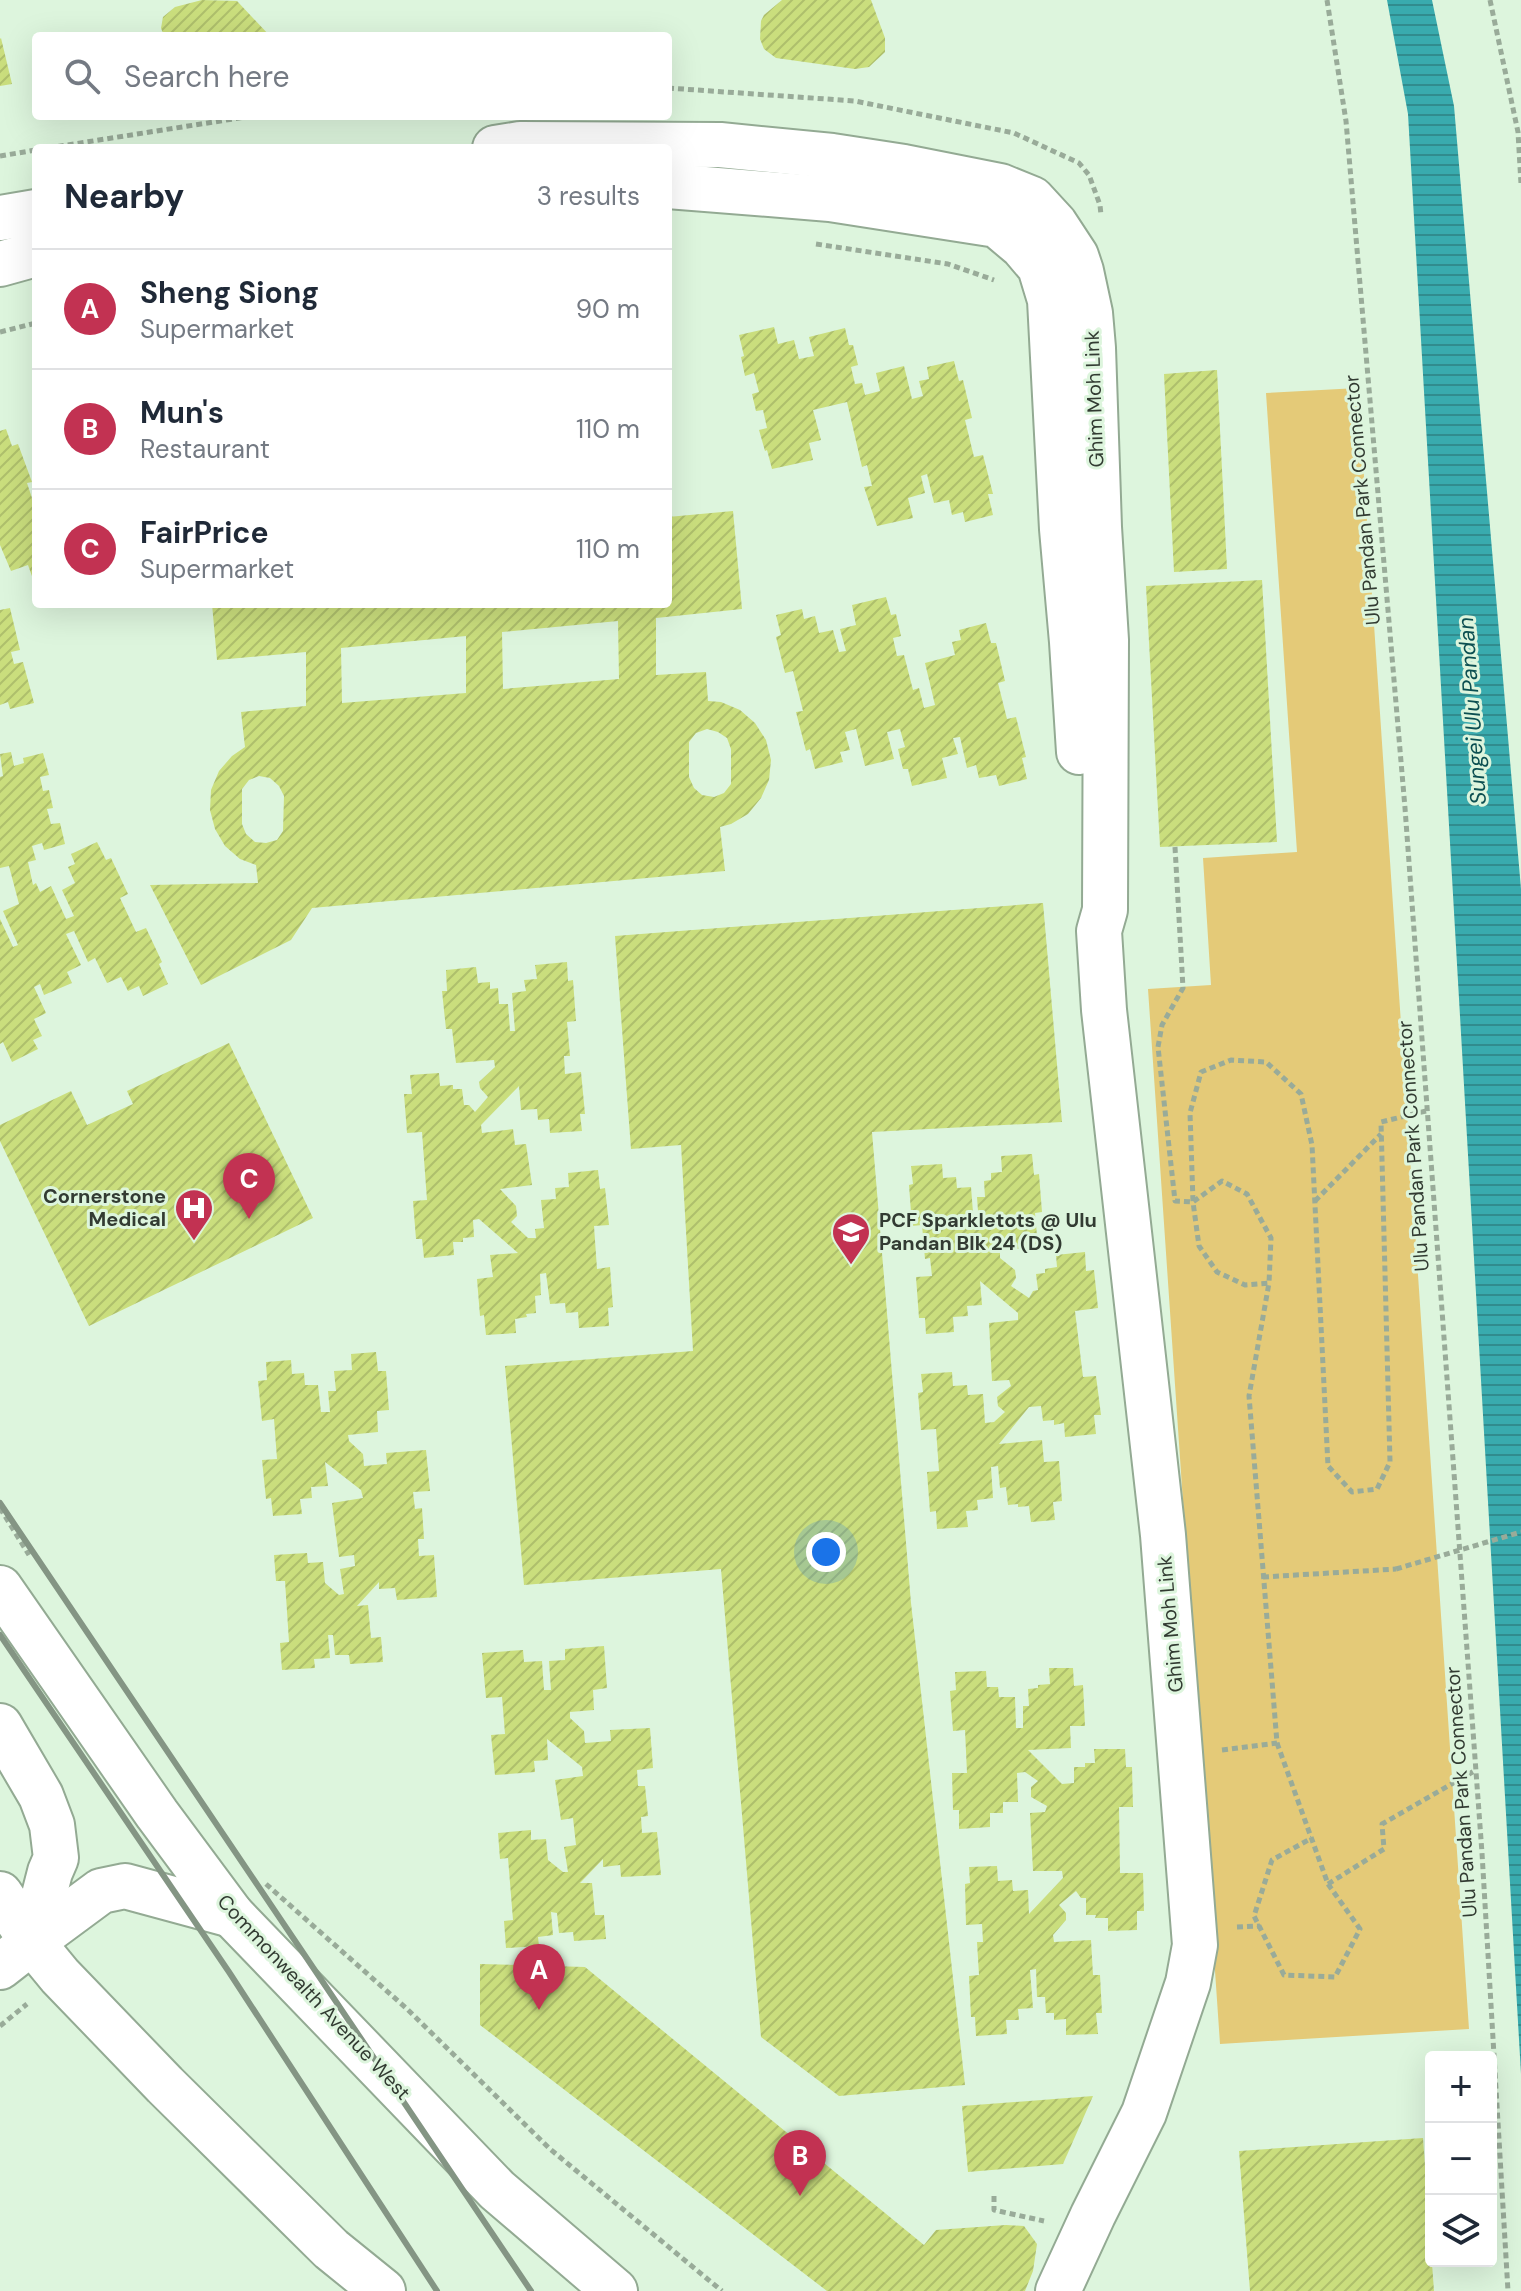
<!DOCTYPE html>
<html lang="en">
<head>
<meta charset="utf-8">
<style>
  :root { --surface:#fff; --page:#f6f6f7; --text:#1f2937; --muted:#747a83; --line:#e0e1e3; --accent:#c23252 }
  body { margin:0; font-family:"DM Sans",sans-serif; background:var(--page); color:var(--text) }
  .controls { position:absolute; right:24px; bottom:24px; display:grid; overflow:hidden; border-radius:8px; box-shadow:0 8px 32px #0002 }
  .controls button { width:72px; height:72px; display:grid; place-items:center; padding:0; border:0; border-bottom:2px solid var(--line); background:var(--surface); color:var(--text); font:40px sans-serif }
  .you { position:absolute; left:826px; top:1552px; width:28px; height:28px; margin:-20px; border:6px solid #fff; border-radius:50%; background:#1a73e8; box-shadow:0 0 0 12px #1a73e833 }
  .badge { display:grid; place-items:center; width:52px; height:52px; border-radius:50%; background:var(--accent); color:#fff; font-size:26px; font-weight:700 }
  .pin { position:absolute; translate:-50% -66px; filter:drop-shadow(0 2px 4px #0008) }
  .pin::after { content:''; position:absolute; top:42px; width:28px; height:24px; background:inherit; clip-path:polygon(0 0,100% 0,50% 100%) }
  .list { margin:0; padding:0; list-style:none }
  h2 { display:flex; justify-content:space-between; align-items:center; height:104px; margin:0; padding:0 32px; font-size:34px }
  h2 small { font-size:26px; font-weight:400; color:var(--muted) }
  .list li { display:grid; grid-template-columns:52px 1fr auto; gap:24px; align-items:center; box-sizing:border-box; height:120px; padding:0 32px; border-top:2px solid var(--line) }
  .list b { display:block; font-size:30px; white-space:nowrap }
  .list p { margin:0; font-size:26px; white-space:nowrap; color:var(--muted) }
  .list em { font-size:26px; font-style:normal; color:var(--muted) }
  .icon { flex:none; width:44px; height:44px; fill:none; stroke:currentColor; stroke-width:2; stroke-linecap:round; stroke-linejoin:round }
  .map { position:relative; flex:none; width:1521px; height:2291px; overflow:hidden }
  .search { position:absolute; background:var(--surface); box-shadow:0 8px 32px #0002; left:32px; top:32px; width:640px; height:88px; display:flex; align-items:center; gap:20px; box-sizing:border-box; padding:0 28px; border-radius:8px; color:var(--muted); font-size:30px }
  .panel { position:absolute; background:var(--surface); box-shadow:0 8px 32px #0002; left:32px; top:144px; width:640px; height:464px; border-radius:8px }
  .map>svg:first-child { display:block }
  .green { fill:#e4ca78 }
  .water { fill:url(#water-rules) }
  .building { fill:url(#building-hatch); fill-rule:evenodd }
  .lines { fill:none; stroke-linecap:round; stroke-linejoin:round }
  .minor-casing { stroke:#93aa93; stroke-width:48 }
  .major-casing { stroke:#93aa93; stroke-width:48 }
  .path { stroke:#99ab99; stroke-width:5; stroke-dasharray:6 4; stroke-linecap:butt }
  .minor { stroke:#fff; stroke-width:44 }
  .major { stroke:#fff; stroke-width:44 }
  .rail { stroke:#849584; stroke-width:6 }
  .path-bridge { stroke:#99ab99; stroke-width:5; stroke-dasharray:6 4; stroke-linecap:butt }
  .labels { text-anchor:middle; dominant-baseline:central; stroke-width:6; stroke-linejoin:round; paint-order:stroke }
  .street-label { font-size:20px; fill:#323b32; stroke:#ddf5dd }
  .poi-label { font-size:20px; font-weight:bold; fill:#323b32; stroke:#ddf5dd; text-anchor:end }
  .water-label { font-size:22px; font-style:italic; fill:#0c4f51; stroke:#ddf5dd }
</style>
</head>
<body>
<div class="map">
<svg width="1521" height="2291" viewBox="0 0 1521 2291">
  <defs>
    <pattern id="water-rules" width="6" height="5" patternUnits="userSpaceOnUse" patternTransform="scale(2)"><rect width="6" height="5" fill="#39abae"/><path d="M0 2.5h6" fill="none" stroke="#318c8e"/></pattern>
    <pattern id="building-hatch" width="6" height="6" patternUnits="userSpaceOnUse" patternTransform="scale(2)"><rect width="6" height="6" fill="#cade7d"/><path d="M-1 1l2-2M0 6l6-6M5 7l2-2" fill="none" stroke="#aebf6c"/></pattern>
  </defs>
  <rect width="100%" height="100%" fill="#ddf5dd"/>
  <polygon class="green" points="1358,388 1469,2029 1220,2044 1148,989 1211,985 1203,858 1297,852 1266,393"/>
  <polygon class="water" points="1387,0 1432,0 1454,106 1521,889 1521,2074 1408,114"/>
  <g class="building">
    <polygon points="202,0 237,1 270,36 164,36 161,28 163,17 175,7"/>
    <polygon points="782,0 871,0 885,38 885,52 869,67 855,69 776,58 764,49 760,39 761,21 764,15"/>
    <polygon points="1,38 12,84 0,86 0,39"/>
    <polygon points="774,327 778,344 794,340 799,359 814,356 809,337 845,328 849,345 853,345 858,365 851,367 855,384 862,383 865,395 880,391 876,373 904,366 912,399 923,396 919,381 929,379 927,367 954,361 959,381 963,380 972,418 965,420 974,457 983,455 993,494 988,494 993,515 965,522 963,512 952,515 949,500 934,503 927,474 921,476 925,493 908,498 913,518 877,526 864,487 872,486 867,465 862,467 847,402 813,410 821,440 809,443 813,460 772,469 767,450 765,451 759,430 767,428 763,410 756,411 752,394 759,392 754,373 745,376 741,357 744,356 739,335"/>
    <polygon points="1217,370 1227,569 1174,572 1164,374"/>
    <polygon points="6,429 12,446 18,444 32,482 27,483 36,510 36,578 33,579 28,565 11,571 0,545 0,431"/>
    <path d="M733,511l9,98 -86,9v57l50,-3 2,29 13,1 19,8 15,13 11,17 5,20 -2,20 -8,18 -13,16 -17,10 -11,3 5,44 -413,37 -21,32 -90,45 -51,-100 108,-2 -2,-18 -16,-6 -15,-13 -10,-17 -5,-19 1,-20 8,-19 13,-15 13,-9 -4,-35 65,-6v-54l-89,8 -5,-56h456v-87zM618,621l1,58 -116,10 -1,-57zM466,636v57l-124,10 -1,-55zM707,729l11,3 9,6 4,11v35l-7,9 -10,4 -12,-2 -8,-7 -5,-11v-35l7,-9zM259,776l11,2 9,8 5,10 -1,35 -6,9 -11,3 -11,-1 -9,-8 -4,-10v-35l7,-9z"/>
    <polygon points="1262,580 1277,842 1160,847 1146,586"/>
    <polygon points="886,597 891,615 896,614 901,636 893,638 897,656 904,655 913,690 919,688 924,708 935,705 925,663 955,655 952,642 961,640 959,630 986,623 991,643 996,643 1005,681 998,683 1007,719 1016,717 1026,757 1022,758 1027,779 999,786 996,775 979,778 976,765 967,768 960,737 953,738 958,754 942,758 947,778 912,786 908,769 903,769 898,749 905,747 900,729 887,732 894,759 865,766 856,729 845,732 850,750 840,752 843,762 815,769 810,749 806,751 796,712 803,711 793,671 785,673 776,637 781,635 776,615 802,609 804,619 815,616 819,633 833,630 839,652 846,651 840,629 856,625 852,605"/>
    <polygon points="10,608 20,650 11,652 14,664 23,662 34,703 10,709 8,702 0,705 0,610"/>
    <polygon points="11,752 14,766 24,763 23,758 43,753 49,775 40,777 43,791 49,790 53,808 47,809 51,824 60,823 65,844 44,850 42,843 32,846 36,860 28,862 33,885 36,883 40,892 51,886 66,919 74,916 62,890 75,883 68,867 75,864 71,854 97,842 106,860 111,858 128,894 120,898 136,932 146,928 162,962 159,964 168,984 143,996 139,986 128,991 121,977 107,983 95,958 88,962 74,931 66,934 81,965 67,972 72,983 44,995 40,984 34,987 46,1013 34,1019 42,1036 33,1040 38,1049 12,1062 3,1042 0,1044 0,919 13,947 18,945 3,911 19,904 9,866 0,868 0,777 3,776 0,754"/>
    <polygon points="1043,903 1062,1122 872,1132 911,1603 965,2085 839,2096 761,2037 721,1569 524,1585 505,1366 693,1351 681,1145 631,1149 615,936"/>
    <polygon points="567,962 568,981 573,980 576,1021 567,1022 570,1056 564,1056 565,1074 581,1072 585,1114 580,1114 582,1131 550,1133 549,1119 538,1120 537,1109 521,1110 519,1086 481,1125 482,1133 513,1129 515,1145 526,1144 532,1185 500,1189 516,1206 517,1216 511,1222 528,1238 536,1238 535,1229 544,1228 541,1200 556,1199 555,1188 569,1187 568,1173 598,1170 600,1189 605,1188 609,1225 594,1226 597,1269 610,1267 613,1307 608,1308 609,1326 579,1328 578,1312 566,1313 565,1303 550,1304 546,1273 540,1274 541,1295 535,1296 536,1313 526,1314 527,1317 515,1319 516,1333 486,1335 484,1315 480,1316 477,1279 493,1277 490,1255 518,1253 479,1219 473,1220 474,1237 463,1238 463,1242 453,1242 454,1255 424,1258 422,1239 416,1239 413,1201 427,1200 422,1132 407,1133 404,1094 412,1094 410,1075 439,1073 440,1086 453,1085 453,1089 462,1089 464,1105 469,1105 475,1112 488,1097 480,1088 479,1082 495,1067 494,1060 456,1063 452,1029 446,1029 442,991 447,991 446,970 476,967 478,983 490,982 490,989 498,988 499,1004 508,1004 510,1031 515,1031 512,993 526,991 524,980 537,979 535,965"/>
    <polygon points="229,1043 313,1218 89,1326 0,1141 0,1125 71,1091 87,1125 133,1104 127,1091"/>
    <polygon points="1032,1154 1034,1175 1039,1174 1042,1212 1035,1213 1038,1247 1000,1250 1000,1258 1015,1270 1016,1278 1011,1286 1029,1298 1033,1291 1038,1290 1036,1274 1045,1273 1045,1269 1057,1267 1056,1255 1085,1252 1086,1271 1094,1270 1098,1308 1075,1311 1083,1377 1096,1376 1101,1415 1094,1415 1096,1434 1065,1437 1064,1423 1054,1425 1054,1420 1043,1421 1041,1406 1029,1407 999,1444 1042,1440 1044,1462 1059,1461 1062,1501 1053,1502 1055,1520 1031,1522 1029,1506 1018,1507 1018,1504 1008,1505 1006,1487 1000,1488 998,1466 991,1467 993,1498 977,1500 978,1510 966,1511 968,1527 937,1529 936,1511 930,1512 927,1472 939,1471 936,1429 921,1430 918,1393 923,1392 921,1374 952,1372 953,1386 967,1385 968,1395 983,1394 985,1423 994,1422 1005,1412 998,1406 997,1397 1011,1386 1009,1380 992,1381 989,1323 1018,1320 1018,1313 980,1281 982,1305 967,1306 968,1316 953,1317 954,1332 926,1334 925,1318 919,1318 916,1277 932,1276 930,1258 925,1259 922,1225 912,1226 909,1185 913,1184 911,1166 942,1164 943,1178 956,1177 957,1188 971,1187 974,1225 979,1225 977,1197 985,1197 984,1181 991,1180 991,1173 1002,1172 1001,1156"/>
    <polygon points="376,1352 378,1371 386,1371 389,1410 377,1411 378,1432 348,1435 349,1441 363,1454 364,1466 387,1464 386,1453 426,1450 430,1491 413,1492 415,1509 422,1508 424,1539 418,1539 419,1556 434,1555 437,1597 397,1600 395,1588 379,1589 379,1582 357,1606 368,1605 371,1638 381,1637 383,1662 350,1664 349,1655 335,1655 333,1635 328,1635 330,1658 314,1659 315,1668 282,1670 280,1643 289,1642 285,1581 276,1581 274,1555 307,1553 308,1563 323,1562 325,1583 339,1595 344,1594 340,1569 355,1566 354,1555 339,1557 332,1503 363,1498 361,1490 325,1462 328,1486 311,1487 312,1498 300,1499 302,1514 273,1516 271,1498 266,1499 262,1460 277,1459 274,1419 262,1421 258,1381 267,1380 266,1362 291,1360 292,1374 304,1373 305,1385 318,1385 321,1412 330,1412 328,1391 336,1391 334,1371 352,1370 351,1354"/>
    <polygon points="604,1646 607,1688 593,1690 594,1710 570,1712 570,1718 584,1731 585,1743 611,1741 610,1730 650,1728 653,1768 637,1770 638,1786 645,1786 648,1816 641,1817 642,1833 657,1832 661,1875 621,1877 620,1865 603,1867 603,1859 580,1883 592,1883 595,1915 604,1915 606,1939 574,1941 573,1932 559,1933 557,1913 551,1912 553,1935 538,1937 539,1946 506,1948 504,1921 513,1920 508,1858 500,1859 498,1833 531,1830 531,1840 546,1839 548,1860 563,1872 568,1872 564,1847 576,1845 573,1818 561,1820 555,1780 583,1776 582,1767 547,1739 548,1760 534,1761 535,1772 495,1775 491,1735 505,1734 502,1697 486,1698 482,1653 523,1650 524,1662 542,1661 544,1690 551,1690 549,1661 565,1660 565,1649"/>
    <polygon points="1049,1668 1073,1668 1074,1686 1083,1685 1085,1726 1070,1726 1071,1748 1028,1750 1062,1784 1074,1783 1074,1767 1085,1767 1085,1763 1095,1763 1094,1749 1125,1749 1126,1767 1132,1767 1133,1807 1119,1807 1120,1873 1143,1873 1144,1911 1137,1911 1137,1930 1108,1931 1108,1918 1095,1918 1096,1915 1086,1915 1086,1898 1081,1898 1076,1891 1059,1905 1066,1913 1066,1920 1053,1935 1054,1942 1091,1940 1093,1975 1100,1975 1102,2013 1096,2013 1098,2034 1066,2035 1066,2019 1054,2020 1054,2013 1046,2013 1045,1997 1037,1997 1036,1969 1030,1970 1033,2008 1018,2009 1019,2020 1006,2020 1007,2034 976,2036 975,2017 971,2017 969,1976 979,1975 977,1942 983,1942 982,1924 966,1925 965,1884 970,1883 969,1867 997,1866 998,1881 1012,1880 1013,1891 1028,1890 1029,1914 1063,1878 1062,1871 1033,1871 1030,1813 1045,1812 1047,1806 1031,1797 1031,1787 1038,1781 1025,1772 1017,1773 1018,1802 1003,1802 1003,1813 990,1813 990,1827 959,1829 959,1810 953,1810 952,1773 967,1773 965,1730 953,1731 950,1691 956,1690 955,1672 986,1671 987,1687 998,1687 999,1697 1015,1697 1016,1728 1023,1728 1023,1706 1029,1706 1028,1689 1038,1688 1038,1685 1050,1684"/>
    <polygon points="480,1964 585,1967 924,2245 936,2230 1006,2225 1024,2226 1037,2244 1033,2271 1025,2291 827,2291 480,2025"/>
    <polygon points="1093,2096 1063,2164 968,2172 962,2106"/>
    <polygon points="1423,2138 1434,2291 1250,2291 1239,2151"/>
  </g>
  <g class="lines">
    <g class="minor-casing">
      <g id="minor">
        <polyline points="495,148 520,144 720,145 832,156 904,167 1000,186 1032,199 1055,224 1076,256 1081,271 1090,313 1093,348 1099,527 1106,640 1105,910 1099,931 1104,1010 1163,1535 1195,1945 1188,1983 1144,2113 1093,2215 1058,2291"/>
        <polyline points="668,186 830,199 997,225 1022,246 1040,267 1050,300 1062,529 1072,642 1079,752"/>
        <polyline points="0,218 36,212"/>
        <polyline points="0,264 36,254"/>
        <polyline points="0,1967 32,1942"/>
      </g>
    </g>
    <g class="major-casing">
      <g id="major">
        <polyline points="0,1588 157,1814 232,1915 497,2190 615,2291"/>
        <polyline points="0,1726 41,1796 52,1825 56,1858 50,1872 32,1942"/>
        <polyline points="0,1894 32,1942 60,1976 165,2085 331,2249 383,2291"/>
        <polyline points="32,1942 101,1891 125,1886 232,1915"/>
      </g>
    </g>
    <g class="path">
      <polyline points="1327,0 1346,121 1405,808 1482,1853 1508,2291"/>
      <polyline points="1490,0 1518,132 1521,184"/>
      <polyline points="668,88 855,101 1014,133 1079,163 1089,175 1100,205 1101,215"/>
      <polyline points="48,148 252,116"/>
      <polyline points="0,156 36,150"/>
      <polyline points="816,244 948,264 994,280"/>
      <polyline points="0,332 36,323"/>
      <polyline points="1175,847 1183,988 1162,1025 1158,1047 1175,1201 1193,1202 1190,1113 1201,1072 1231,1060 1266,1062 1301,1094 1312,1145 1328,1466 1352,1492 1377,1489 1390,1462 1381,1122 1426,1111"/>
      <polyline points="1315,1201 1381,1134"/>
      <polyline points="0,1508 29,1555"/>
      <polyline points="1263,1577 1396,1569"/>
      <polyline points="1277,1743 1328,1884 1360,1929 1335,1977 1284,1975 1254,1916 1272,1860 1312,1838"/>
      <polyline points="1222,1750 1277,1743 1249,1396 1269,1283 1245,1285 1217,1272 1199,1246 1193,1202 1222,1181 1247,1194 1271,1238 1269,1283"/>
      <polyline points="266,1884 406,2008 550,2149 722,2291"/>
      <polyline points="1328,1884 1384,1849 1382,1824 1476,1770"/>
      <polyline points="1237,1927 1260,1926"/>
      <polyline points="0,2026 27,2004"/>
      <polyline points="994,2196 994,2210 1044,2221"/>
    </g>
    <use href="#minor" class="minor"/>
    <use href="#major" class="major"/>
    <g class="rail">
      <polyline points="0,1503 531,2291"/>
      <polyline points="0,1635 229,1972 437,2291"/>
    </g>
    <polyline class="path-bridge" points="1396,1569 1521,1532"/>
  </g>
  <defs>
    <g id="hospital-pin" transform="scale(2)"><path d="M0 17L-7.5 6A9.5 9.5 0 1 1 7.5 6Z" fill="#c23252" stroke="#ddf5dd"/><path d="M-5-5h3v3.5h4V-5h3V5h-3V1.5h-4V5h-3Z" fill="#fff"/></g>
    <g id="school-pin" transform="scale(2)"><path d="M0 17L-7.5 6A9.5 9.5 0 1 1 7.5 6Z" fill="#c23252" stroke="#ddf5dd"/><path d="M0-5L7-2L0 1L-7-2ZM-4 1L0 2.5L4 1V4Q0 6-4 4Z" fill="#fff"/></g>
  </defs>
  <g fill-rule="evenodd">
    <use href="#hospital-pin" x="194" y="1208"/>
    <use href="#school-pin" x="851" y="1232"/>
  </g>
  <g class="labels">
    <g class="street-label">
      <text transform="translate(1094 399) rotate(-92)">Ghim Moh Link</text>
      <text transform="translate(1362 500) rotate(-95)">Ulu Pandan Park Connector</text>
      <text transform="translate(1413 1146) rotate(-94)">Ulu Pandan Park Connector</text>
      <text transform="translate(1170 1624) rotate(-95)">Ghim Moh Link</text>
      <text transform="translate(1461 1792) rotate(-94)">Ulu Pandan Park Connector</text>
      <text transform="translate(314 1997) rotate(47)">Commonwealth Avenue West</text>
    </g>
    <g class="poi-label">
      <text x="166" y="1196">Cornerstone<tspan x="166" dy="23">Medical</tspan></text>
      <text x="879" y="1220" text-anchor="start">PCF Sparkletots @ Ulu<tspan x="879" dy="23">Pandan Blk 24 (DS)</tspan></text>
    </g>
    <g class="water-label">
      <text transform="translate(1472 711) rotate(-94)">Sungei Ulu Pandan</text>
    </g>
  </g>
</svg>
<div class="controls">
<button>+</button>
<button>−</button>
<button><svg class="icon" aria-label="layers" viewBox="0 0 24 24"><path d="M12 4l9 5-9 5-9-5zM3 14l9 5 9-5"/></svg></button>
</div>
<div class="you"></div>
<div class="pin badge" style="left:539px;top:2010px">A</div>
<div class="pin badge" style="left:800px;top:2196px">B</div>
<div class="pin badge" style="left:249px;top:1219px">C</div>
<div class="search"><svg class="icon" aria-label="search" viewBox="0 0 24 24"><circle cx="10" cy="10" r="6"/><path d="M15 15l6 6"/></svg>Search here</div>
<section class="panel">
<h2>Nearby<small>3 results</small></h2>
<ul class="list">
<li><span class="badge">A</span><div><b>Sheng Siong</b><p>Supermarket</p></div><em>90 m</em></li>
<li><span class="badge">B</span><div><b>Mun's</b><p>Restaurant</p></div><em>110 m</em></li>
<li><span class="badge">C</span><div><b>FairPrice</b><p>Supermarket</p></div><em>110 m</em></li>
</ul>
</section>
</div>
</body>
</html>
